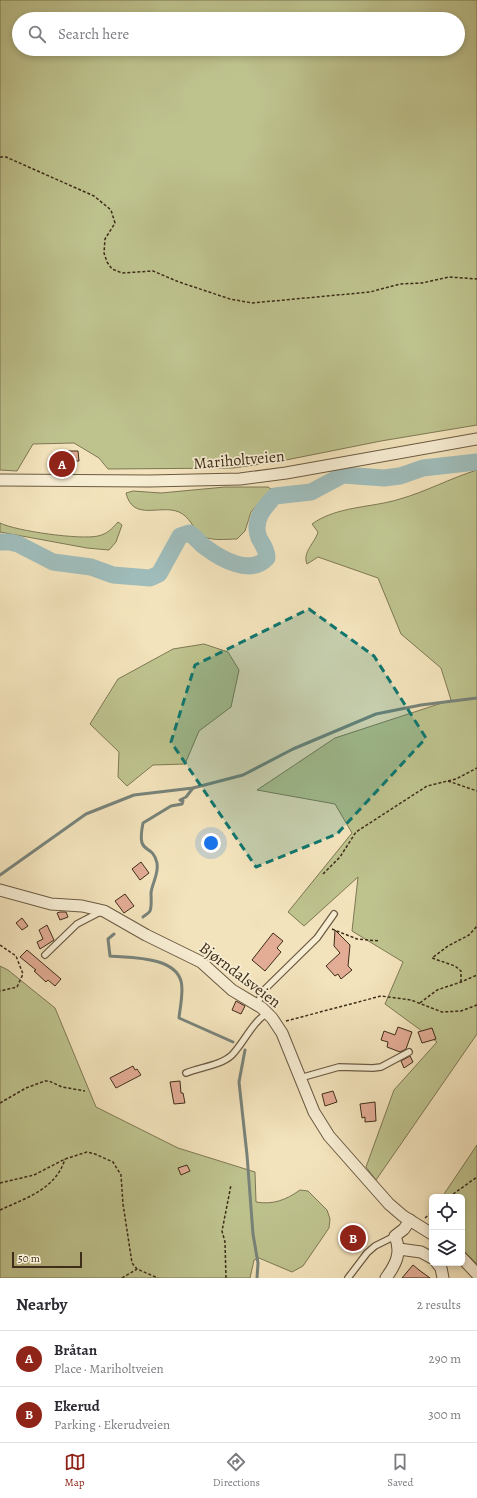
<!DOCTYPE html>
<html lang="en">
<head>
<meta charset="utf-8">
<style>
  :root { --surface:#fff; --page:#f7f7f7; --text:#2b2b33; --muted:#7c7c81; --line:#e1e1e2; --accent:#8f2418 }
  body { margin:0; font-family:Alegreya,serif; background:var(--page); color:var(--text) }
  .controls { position:absolute; right:12px; bottom:12px; display:grid; overflow:hidden; border-radius:6px; box-shadow:0 2px 6px #0003 }
  .controls button { width:36px; height:36px; display:grid; place-items:center; padding:0; border:0; border-bottom:1px solid var(--line); background:var(--surface); color:var(--text); font:20px sans-serif }
  .scale { position:absolute; left:12px; bottom:10px; width:70px; box-sizing:border-box; padding-left:4px; border:2px solid #3e2d19; border-top:0; font-size:11px; line-height:14px; white-space:nowrap; color:#3e2d19; -webkit-text-stroke:3px #f7edd3; paint-order:stroke }
  .you { position:absolute; left:211px; top:843px; width:14px; height:14px; margin:-10px; border:3px solid #fff; border-radius:50%; background:#1a73e8; box-shadow:0 0 0 6px #1a73e833 }
  .badge { display:grid; place-items:center; width:26px; height:26px; border-radius:50%; background:var(--accent); color:#fff; font-size:13px; font-weight:700 }
  .pin { position:absolute; translate:-50% -50%; border:2px solid #fff; box-shadow:0 1px 4px #0006 }
  .list { margin:0; padding:0; list-style:none }
  h2 { display:flex; justify-content:space-between; align-items:center; height:52px; margin:0; padding:0 16px; font-size:17px }
  h2 small { font-size:13px; font-weight:400; color:var(--muted) }
  .list li { display:grid; grid-template-columns:26px 1fr auto; gap:12px; align-items:center; box-sizing:border-box; height:56px; padding:0 16px; border-top:1px solid var(--line) }
  .list b { display:block; font-size:15px; white-space:nowrap }
  .list p { margin:0; font-size:13px; white-space:nowrap; color:var(--muted) }
  .list em { font-size:13px; font-style:normal; color:var(--muted) }
  .icon { flex:none; width:22px; height:22px; fill:none; stroke:currentColor; stroke-width:2; stroke-linecap:round; stroke-linejoin:round }
  .map { position:relative; flex:none; width:477px; height:1278px; overflow:hidden }
  .search { position:absolute; background:var(--surface); box-shadow:0 2px 6px #0003; left:12px; right:12px; top:12px; height:44px; display:flex; align-items:center; gap:10px; box-sizing:border-box; padding:0 14px; border-radius:22px; color:var(--muted); font-size:15px }
  .sheet { height:164px; background:var(--surface) }
  nav { display:flex; justify-content:space-around; align-items:center; box-sizing:border-box; height:56px; border-top:1px solid var(--line); background:var(--surface); font-size:11px; color:var(--muted) }
  nav a { display:grid; justify-items:center; gap:2px }
  nav .on { color:var(--accent) }
  .map>svg:first-child { display:block }
  .green { fill:#bec38e; stroke:#7e7854; fill-rule:evenodd }
  .lines { fill:none; stroke-linecap:round; stroke-linejoin:round }
  .stream { stroke:#78837a; stroke-width:3 }
  .river { stroke:#9fbcba; stroke-width:17 }
  .building { fill:#e3ac95; stroke:#3e2d19 }
  .service-casing { stroke:#6b5a42; stroke-width:8 }
  .minor-casing { stroke:#6b5a42; stroke-width:13 }
  .path { stroke:#3e2d19; stroke-width:1.5; stroke-dasharray:3 2; stroke-linecap:butt }
  .service { stroke:#f7edd3; stroke-width:5.5 }
  .minor { stroke:#f7edd3; stroke-width:11 }
  .marked { fill:#0f766e; fill-opacity:0.2; stroke:#0f766e; stroke-width:3; stroke-dasharray:8 5; stroke-linejoin:round }
  .labels { text-anchor:middle; dominant-baseline:central; stroke-width:3.5; stroke-linejoin:round; paint-order:stroke }
  .street-label { font-size:16px; fill:#3e2d19; stroke:#f7edd3 }
</style>
</head>
<body>
<div class="map">
<svg width="477" height="1278" viewBox="0 0 477 1278">
  <rect width="100%" height="100%" fill="#f3e3bc"/>
  <filter id="stains"><feTurbulence type="fractalNoise" baseFrequency=".005" numOctaves="4"/><feColorMatrix values="0 0 0 0 .2 0 0 0 0 .09 0 0 0 0 .02 0 0 0 .5 -.17"/></filter>
  <radialGradient id="worn" r=".72"><stop offset=".6" stop-color="#630" stop-opacity="0"/><stop offset="1" stop-color="#630" stop-opacity=".3"/></radialGradient>
  <g class="green">
    <path d="M0,0h477v425l-96,16 -105,21 -43,6 -125,1 -9,-11 -25,-15 -41,1 -16,27 -17,-1zM19,19h439v30h-439z"/>
    <path d="M477,470v564l-101,146 -10,-13 28,-77 43,-48 -52,-38 18,-42 -51,-31 6,-54 -54,49 -16,-14 64,-79 -17,-29 -78,-14 78,-52 116,-38 -10,-32 -40,-34 -23,-56 -60,-21 -11,7c-5,-12 8,-21 11,-32l-6,-8c25,-18 59,-16 88,-25 25,-7 51,-21 77,-29z"/>
    <path d="M225,487h43l3,2 -20,23 -6,19 -8,8c-11,0 -28,3 -37,-5 -8,-7 -10,-17 -21,-22 -19,-8 -46,10 -53,-19l7,-2 28,2z"/>
    <path d="M118,522l4,3 -6,17 -7,8 -22,-2 -87,-16v-9c16,8 80,17 98,13 9,-2 14,-7 20,-14z"/>
    <polygon points="204,644 228,652 239,670 231,707 199,731 185,764 153,765 127,786 118,777 119,752 90,724 118,679 173,649"/>
    <path d="M0,966l8,4 47,38 41,99 82,41 77,24 1,30c17,3 30,-2 44,-12l8,1 19,19 3,9 -1,9 -26,38 -11,6 -33,-14 -5,2 -4,18h-250z"/>
    <polygon points="477,1145 477,1264 462,1249 462,1197 442,1197"/>
  </g>
  <g class="lines">
    <g class="stream">
      <polyline points="0,875 86,814 134,795 193,788 243,775 293,749 376,714 421,705 477,698"/>
      <path d="M143,917c2,-2 5,-3 7,-6 2,-5 1,-13 1,-18 1,-10 8,-19 6,-30 -5,-22 -21,-5 -14,-40l28,-17 11,-2 1,-3 -3,-1 6,-3 7,-9"/>
      <path d="M114,934l-6,5 2,17c20,2 64,0 71,25 3,10 -1,26 -2,37l54,24"/>
      <polyline points="245,1050 239,1082 247,1155 253,1234 258,1263 257,1278"/>
    </g>
    <path class="river" d="M0,542h10l8,2 35,18 38,5 22,8 37,3 9,-4 21,-38 9,-3c7,4 10,10 16,14 16,12 45,29 62,11 0,-7 -4,-13 -8,-20 -7,-17 5,-31 16,-42l36,-4 32,-17 41,3 16,-2 23,-8 54,-6"/>
  </g>
  <g class="building">
    <polygon points="68,451 78,451 79,461 70,461 70,465 56,466 56,453"/>
    <polygon points="141,862 149,873 140,880 132,869"/>
    <polygon points="125,894 134,906 124,913 115,901"/>
    <polygon points="60,912 66,912 68,917 60,920 57,913"/>
    <polygon points="22,918 28,926 22,930 16,923"/>
    <polygon points="47,925 54,940 40,949 37,942 43,939 39,930"/>
    <polygon points="335,930 350,945 348,966 352,970 341,979 338,974 335,976 326,966 340,953 334,946"/>
    <polygon points="273,933 283,941 277,948 281,952 265,971 252,960"/>
    <polygon points="27,950 61,979 55,986 48,980 46,982 34,971 36,970 20,957"/>
    <polygon points="236,1001 245,1006 241,1014 232,1010"/>
    <polygon points="398,1027 412,1032 406,1049 400,1052 387,1047 388,1042 381,1040 384,1031 395,1035"/>
    <polygon points="432,1028 436,1039 422,1043 418,1032"/>
    <polygon points="410,1056 413,1062 404,1068 401,1061"/>
    <polygon points="133,1066 135,1070 137,1069 141,1075 116,1088 110,1078"/>
    <polygon points="180,1081 181,1093 183,1093 185,1103 174,1104 170,1082"/>
    <polygon points="333,1091 337,1102 325,1106 322,1094"/>
    <polygon points="375,1102 376,1121 365,1122 365,1117 362,1118 360,1104"/>
    <polygon points="187,1165 190,1171 181,1175 178,1168"/>
    <polygon points="413,1265 419,1270 430,1278 402,1278"/>
  </g>
  <g class="lines">
    <g class="service-casing">
      <g id="service">
        <polyline points="45,955 77,924 100,912"/>
        <polyline points="257,1005 263,991 317,938 334,914"/>
        <path d="M186,1073c14,-6 34,-7 46,-18 13,-14 19,-31 35,-42"/>
        <polyline points="300,1078 339,1067 373,1068 381,1067 409,1052"/>
        <polyline points="348,1278 367,1253 375,1246 395,1236"/>
      </g>
    </g>
    <g class="minor-casing">
      <g id="minor">
        <polyline points="0,480 149,481 240,479 286,473 477,439"/>
        <polyline points="0,890 51,904 82,906 104,911 146,935 201,962 232,990 262,1008 272,1018 282,1033 314,1112 329,1136 389,1204 403,1216 432,1234"/>
        <polyline points="399,1249 421,1252 432,1258"/>
        <polyline points="462,1258 477,1274"/>
        <polyline points="437,1263 441,1268 443,1278"/>
        <path d="M386,1278c10,-14 16,-25 9,-42l9,-7 6,-9"/>
      </g>
    </g>
    <g class="path">
      <polyline points="0,157 6,157 94,196 111,210 115,223 105,239 104,253 107,262 112,269 122,273 153,271 179,282 230,299 252,303 370,292 400,284 422,283 449,277 477,279"/>
      <polyline points="448,781 477,791"/>
      <polyline points="323,874 340,857 356,832 427,786 456,779 477,768"/>
      <polyline points="332,929 357,939 380,941"/>
      <polyline points="0,945 16,956 23,974 17,987 0,991"/>
      <polyline points="461,982 461,971 455,966 432,958 448,946 469,935 477,926"/>
      <polyline points="420,1003 437,990 461,982 477,975"/>
      <polyline points="286,1021 381,996 411,1000 442,1012 461,1011 477,1005"/>
      <polyline points="0,1103 26,1088 45,1081 49,1081 62,1087 85,1091"/>
      <polyline points="0,1183 34,1175 65,1159 87,1152 95,1154 113,1162 121,1175 123,1204 132,1263 137,1269 158,1278"/>
      <polyline points="449,1197 477,1177"/>
      <path d="M0,1210c26,-12 56,-21 65,-51"/>
      <polyline points="425,1218 432,1212"/>
      <polyline points="122,1278 137,1269"/>
      <polyline points="226,1278 225,1242 222,1231 231,1185"/>
    </g>
    <use href="#service" class="service"/>
    <use href="#minor" class="minor"/>
  </g>
  <path class="marked" d="M309,609l65,47 52,82 -89,96 -81,33 -85,-125 24,-77z"/>
  <g class="labels">
    <g class="street-label">
      <text transform="translate(239 460) rotate(-5)">Mariholtveien</text>
      <text transform="translate(240 975) rotate(37)">Bjørndalsveien</text>
    </g>
  </g>
  <rect width="100%" height="100%" filter="url(#stains)"/>
  <rect width="100%" height="100%" fill="url(#worn)"/>
</svg>
<div class="controls">
<button><svg class="icon" aria-label="locate" viewBox="0 0 24 24"><circle cx="12" cy="12" r="6"/><path d="M12 2v4M12 18v4M2 12h4M18 12h4"/></svg></button>
<button><svg class="icon" aria-label="layers" viewBox="0 0 24 24"><path d="M12 4l9 5-9 5-9-5zM3 14l9 5 9-5"/></svg></button>
</div>
<div class="scale">50 m</div>
<div class="you"></div>
<div class="pin badge" style="left:62px;top:464px">A</div>
<div class="pin badge" style="left:353px;top:1238px">B</div>
<div class="search"><svg class="icon" aria-label="search" viewBox="0 0 24 24"><circle cx="10" cy="10" r="6"/><path d="M15 15l6 6"/></svg>Search here</div>
</div>
<section class="sheet">
<h2>Nearby<small>2 results</small></h2>
<ul class="list">
<li><span class="badge">A</span><div><b>Bråtan</b><p>Place · Mariholtveien</p></div><em>290 m</em></li>
<li><span class="badge">B</span><div><b>Ekerud</b><p>Parking · Ekerudveien</p></div><em>300 m</em></li>
</ul>
</section>
<nav>
<a class="on"><svg class="icon" aria-label="map" viewBox="0 0 24 24"><path d="M3 6l6-2 6 2 6-2v14l-6 2-6-2-6 2zM9 4v14M15 6v14"/></svg>Map</a>
<a><svg class="icon" aria-label="directions" viewBox="0 0 24 24"><path d="M12 3l9 9-9 9-9-9zM9 14v-3h6M13 9l2 2-2 2"/></svg>Directions</a>
<a><svg class="icon" aria-label="saved" viewBox="0 0 24 24"><path d="M7 4h10v16l-5-4-5 4z"/></svg>Saved</a>
</nav>
</body>
</html>
